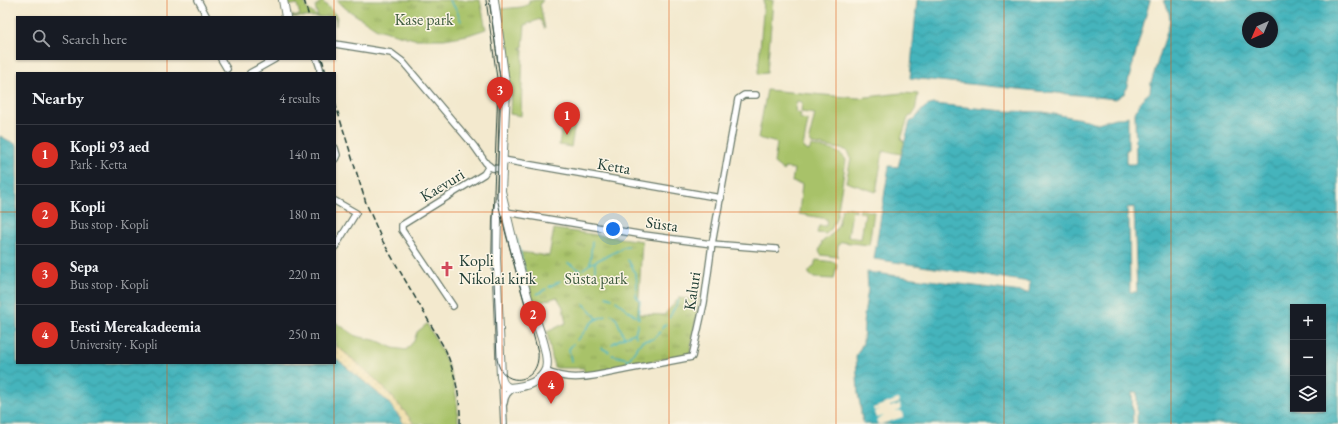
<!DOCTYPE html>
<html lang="en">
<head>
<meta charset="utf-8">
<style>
  :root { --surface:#171b24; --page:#242831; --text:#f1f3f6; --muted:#9ea1a6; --line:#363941; --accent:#d93025 }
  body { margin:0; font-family:"EB Garamond",serif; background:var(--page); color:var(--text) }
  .controls { position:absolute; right:12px; bottom:12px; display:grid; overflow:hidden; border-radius:0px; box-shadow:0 1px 3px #0004 }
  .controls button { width:36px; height:36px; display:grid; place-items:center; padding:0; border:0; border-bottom:1px solid var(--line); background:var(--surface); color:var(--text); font:20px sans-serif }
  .compass { position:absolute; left:1242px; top:12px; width:36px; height:36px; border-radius:50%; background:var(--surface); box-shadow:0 1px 3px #0004; rotate:224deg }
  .you { position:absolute; left:613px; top:229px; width:14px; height:14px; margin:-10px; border:3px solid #fff; border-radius:50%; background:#1a73e8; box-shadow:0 0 0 6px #1a73e833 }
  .badge { display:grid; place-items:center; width:26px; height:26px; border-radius:50%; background:var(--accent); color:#fff; font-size:13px; font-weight:700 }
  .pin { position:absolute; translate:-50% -33px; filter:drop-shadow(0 1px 2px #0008) }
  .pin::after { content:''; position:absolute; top:21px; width:14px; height:12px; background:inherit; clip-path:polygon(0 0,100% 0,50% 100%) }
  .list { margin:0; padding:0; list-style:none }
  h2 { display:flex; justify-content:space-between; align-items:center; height:52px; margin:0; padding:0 16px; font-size:17px }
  h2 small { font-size:13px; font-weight:400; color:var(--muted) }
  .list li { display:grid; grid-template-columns:26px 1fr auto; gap:12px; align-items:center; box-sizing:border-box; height:60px; padding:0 16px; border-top:1px solid var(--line) }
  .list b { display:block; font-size:15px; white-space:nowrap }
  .list p { margin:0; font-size:13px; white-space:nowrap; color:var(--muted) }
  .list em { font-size:13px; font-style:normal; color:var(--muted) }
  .icon { flex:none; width:22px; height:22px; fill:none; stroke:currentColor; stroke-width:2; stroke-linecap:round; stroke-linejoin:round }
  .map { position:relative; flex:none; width:1338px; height:424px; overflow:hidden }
  .search { position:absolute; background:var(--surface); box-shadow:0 1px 3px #0004; left:16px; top:16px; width:320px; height:44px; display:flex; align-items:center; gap:10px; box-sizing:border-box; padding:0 14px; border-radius:0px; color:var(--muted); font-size:15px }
  .panel { position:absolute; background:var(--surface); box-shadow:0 1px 3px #0004; left:16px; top:72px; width:320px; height:292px; border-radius:0px }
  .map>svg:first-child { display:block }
  .green { fill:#a8c269; stroke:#64804e }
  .sand { fill:url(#sand-dots); stroke:#868c69 }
  .park { fill:url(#park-tufts); stroke:#64804e }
  .water { fill:url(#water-waves); stroke:#327878; fill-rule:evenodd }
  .pier { fill:#f3e9ce }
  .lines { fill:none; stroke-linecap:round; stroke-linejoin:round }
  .stream { stroke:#44b4bc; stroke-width:1.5 }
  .street-casing { stroke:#69796a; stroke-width:8 }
  .secondary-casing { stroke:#69796a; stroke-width:10 }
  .street { stroke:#fff; stroke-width:5.5 }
  .secondary { stroke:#fff; stroke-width:8 }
  .tram { stroke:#1f3d34; stroke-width:1 }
  .rail { stroke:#1f3d34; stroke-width:1.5; stroke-dasharray:6 3; stroke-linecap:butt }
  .grid { fill:none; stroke:#de580e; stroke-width:1; stroke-opacity:0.55 }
  .labels { text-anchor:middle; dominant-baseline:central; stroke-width:3; stroke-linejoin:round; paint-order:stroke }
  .park-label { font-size:16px; fill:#415e41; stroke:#fcf5e5 }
  .street-label { font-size:16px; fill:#1f3d34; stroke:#fcf5e5 }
  .poi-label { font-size:16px; fill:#1f3d34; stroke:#fcf5e5; text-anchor:start }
</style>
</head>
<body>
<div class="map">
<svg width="1338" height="424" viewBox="0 0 1338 424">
  <defs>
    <pattern id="sand-dots" width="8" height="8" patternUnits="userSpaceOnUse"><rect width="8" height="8" fill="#eeda9e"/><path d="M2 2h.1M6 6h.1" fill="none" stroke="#ccbc89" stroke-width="1.8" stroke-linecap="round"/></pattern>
    <pattern id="park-tufts" width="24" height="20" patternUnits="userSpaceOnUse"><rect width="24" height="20" fill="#a8c269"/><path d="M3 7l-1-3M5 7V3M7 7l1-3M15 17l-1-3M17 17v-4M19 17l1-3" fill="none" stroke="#889f57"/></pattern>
    <pattern id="water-waves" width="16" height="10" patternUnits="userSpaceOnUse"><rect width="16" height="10" fill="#44b4bc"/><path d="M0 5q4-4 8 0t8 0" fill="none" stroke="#38949a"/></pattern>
  </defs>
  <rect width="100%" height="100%" fill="#fcf5e5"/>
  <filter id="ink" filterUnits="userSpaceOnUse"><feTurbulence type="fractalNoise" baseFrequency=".025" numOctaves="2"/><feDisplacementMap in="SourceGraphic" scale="8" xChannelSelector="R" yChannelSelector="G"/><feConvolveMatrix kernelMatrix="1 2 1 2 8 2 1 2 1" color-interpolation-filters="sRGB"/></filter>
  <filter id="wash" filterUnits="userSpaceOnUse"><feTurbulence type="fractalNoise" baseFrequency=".012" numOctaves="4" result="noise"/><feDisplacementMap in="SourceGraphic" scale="16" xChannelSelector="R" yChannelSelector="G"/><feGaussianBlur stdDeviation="0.9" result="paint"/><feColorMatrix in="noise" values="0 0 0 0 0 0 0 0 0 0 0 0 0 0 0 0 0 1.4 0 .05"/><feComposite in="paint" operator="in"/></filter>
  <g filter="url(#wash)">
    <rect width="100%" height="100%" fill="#f3e9ce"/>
    <g class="green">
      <polygon points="286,0 304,0 307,9 318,17 289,17 293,15 294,17 300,15 297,4 287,6"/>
      <polygon points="529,0 543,0 540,4 545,29 540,19 525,25 523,47 521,47 521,49 523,49 521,116 510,114 511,91 509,74 501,9 522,7 529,4"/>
      <polygon points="764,0 773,0 767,73 758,74"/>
      <path d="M767,90l91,8 44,-5 16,1 -3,18 -7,6 -7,21 4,4 -3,11 -19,-3 -7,41 -30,-10 5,-24 -2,-5 -3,-3 -34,-6 -3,-5 6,-25 -14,-2 1,-10 -5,-1 -2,7 1,4 5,2 -1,4 8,3 -5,27 6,3 2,-5c11,2 29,3 35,14l-9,56 -5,12 -6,6 -9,-1 2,-7h7l1,-7 -28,-5 3,-30 -10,-2 2,-13 -10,-1v3l-10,-8 3,-20 -19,-5z"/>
      <polygon points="562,123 575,125 571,147 559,145"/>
      <polygon points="845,207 856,209 856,212 852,211 848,237 861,239 865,213 859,212 860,209 874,212 869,245 842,242 838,245 837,257 821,255 819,251 822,242 833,233 838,226 842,209"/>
      <polygon points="816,260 835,262 837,265 834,279 814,278 809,274 809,271 814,266"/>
      <path d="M335,322l21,14 22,5 15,7 13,2 8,-9 3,-9 10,-8c19,32 32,62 31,100h-44c-22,-31 -49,-56 -79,-79z"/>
    </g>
    <path class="sand" d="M335,345c30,23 57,48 79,79h-10l-9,-13 -8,-10 -32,-27 -20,-16z"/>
    <g class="park">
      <polygon points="337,0 480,0 486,29 468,35 444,39 414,39 377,29 345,8"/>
      <polygon points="322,1 337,16 336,26 335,17 318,17 315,6"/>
      <polygon points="554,229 642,241 638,314 664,315 679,298 699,300 690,354 583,374 584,368 557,368 554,367 547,332 566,323 563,307 557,297 534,304 520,252 549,256"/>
    </g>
    <g class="water">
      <polygon points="917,0 1150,0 1125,93 1116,99 910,78"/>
      <path d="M1164,0h174v424h-201v-32h-5l1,32h-269l-3,-9v-6l-3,-15 -2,-38 7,-13 1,-19 -1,-1 5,-34 -1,-17 162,21 1,-11 -156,-23 15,-93 9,1 12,-45c11,-5 9,-16 24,-18l72,7 37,1 44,8 6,3h5l17,-5h9l4,-2v34h-2v12l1,2h7l2,-2 -1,-49 6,-13 9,-8 1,-9 18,-58c2,-12 -1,-14 -5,-25zM1248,18h24v24h-24zM1134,207l3,85h-7l-1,-71h-1l-1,-13zM1293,307h30v102h-30z"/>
      <polygon points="0,136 17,145 17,363 335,363 335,358 355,374 387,401 395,411 404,424 0,424"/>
    </g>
    <polygon class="pier" points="898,399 899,403 890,406 890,407 900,404 901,410 895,412 902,411 903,417 882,424 878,424 876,420 884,416 876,418 874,412 880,409 874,411 873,408"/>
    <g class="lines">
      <g class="stream">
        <polyline points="449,0 456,9 461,21"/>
        <polyline points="560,224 582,227"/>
        <polyline points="517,239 527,282"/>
        <path d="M628,260c9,15 10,18 8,36l4,5 -2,13 1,5"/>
        <polyline points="595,262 595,273 597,279"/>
        <polyline points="590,264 592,242"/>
        <polyline points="583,269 590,264 619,250 623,247 628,246"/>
        <polyline points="565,278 580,270 568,263"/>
        <polyline points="549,287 560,281"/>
        <polyline points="537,294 546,289"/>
        <polyline points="606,296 612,298"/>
        <polyline points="616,301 638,318"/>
        <polyline points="584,304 597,318"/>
        <polyline points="611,314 616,318 624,337"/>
        <polyline points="669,318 679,300"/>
        <polyline points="662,329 663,326 666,324"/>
        <polyline points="636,337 635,333 638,324"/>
        <path d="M577,340c13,-12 9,-19 29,-24"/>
        <polyline points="612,344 624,337 635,333"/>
        <polyline points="602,348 609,352"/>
        <polyline points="612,355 628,359"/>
        <polyline points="571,361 569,349 573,344"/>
        <polyline points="627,362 642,341 653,339 660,332"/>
      </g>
    </g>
  </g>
  <g filter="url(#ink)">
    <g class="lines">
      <g class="street-casing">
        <g id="street">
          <polyline points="198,0 207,17"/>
          <polyline points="335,44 391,53 403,62 474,146 486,163 492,168 502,169"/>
          <polyline points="221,59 227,69"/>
          <polyline points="317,59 320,68 320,73"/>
          <polyline points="250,73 275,59"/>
          <polyline points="335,148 337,155 335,159"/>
          <polyline points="503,160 721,198"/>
          <polyline points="335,201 356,213 335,247"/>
          <polyline points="503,211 506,212 644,235 712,244 776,249"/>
          <polyline points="453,306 402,230 402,225 484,174 489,166"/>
          <path d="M545,371c28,13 56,3 84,-2 21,-4 42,-8 63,-12l12,-54 8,-59 26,-145 6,-4h12"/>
          <polyline points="502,382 504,424"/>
          <path d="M504,403c1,-8 4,-11 10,-15"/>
        </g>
      </g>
      <g class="secondary-casing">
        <g id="secondary">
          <polyline points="283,0 286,17"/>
          <path d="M494,0l12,90 -5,101 -4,28 -1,39 5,119c1,6 3,9 8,11 13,-1 32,-5 37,-19 5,-16 -14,-56 -19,-74 -10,-34 -18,-69 -26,-104"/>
        </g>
      </g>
      <use href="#street" class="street"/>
      <use href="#secondary" class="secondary"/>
      <path class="tram" d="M486,0l11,78 1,9 -5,132v36l4,104c5,31 44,25 41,-7l-37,-136 -4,-19 3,-120 -11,-77"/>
      <g class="rail">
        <polyline points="304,0 309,17"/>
        <polyline points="322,59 326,73"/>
        <path d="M335,103l31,100 16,37 64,111c9,23 15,48 14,73"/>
      </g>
    </g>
  </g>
  <path class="grid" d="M167,0v17M334,0v17M502,0v424M669,0v424M836,0v424M1004,0v424M1171,0v424M167,59v14M334,59v14M0,212h17M335,212h1003M167,363v61M334,363v61"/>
  <defs>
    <g id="church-bare" transform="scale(1.2)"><path d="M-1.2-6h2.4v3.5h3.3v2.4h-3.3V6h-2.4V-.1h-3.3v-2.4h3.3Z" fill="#d1495b" stroke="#fcf5e5" stroke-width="2.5" paint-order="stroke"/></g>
  </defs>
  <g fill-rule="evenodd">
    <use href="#church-bare" x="447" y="269"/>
  </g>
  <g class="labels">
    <g class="park-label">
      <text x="424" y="19">Kase park</text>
      <text x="596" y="278">Süsta park</text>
    </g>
    <g class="street-label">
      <text transform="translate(614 166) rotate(10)">Ketta</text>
      <text transform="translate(442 185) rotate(-31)">Kaevuri</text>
      <text transform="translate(662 224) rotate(8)">Süsta</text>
      <text transform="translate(692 291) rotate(-81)">Kaluri</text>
    </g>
    <g class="poi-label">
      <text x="459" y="260">Kopli<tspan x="459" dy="18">Nikolai kirik</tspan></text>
    </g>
  </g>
</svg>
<div class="controls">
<button>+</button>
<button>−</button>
<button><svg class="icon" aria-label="layers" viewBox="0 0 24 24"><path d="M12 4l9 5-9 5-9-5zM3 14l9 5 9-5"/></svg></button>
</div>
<svg class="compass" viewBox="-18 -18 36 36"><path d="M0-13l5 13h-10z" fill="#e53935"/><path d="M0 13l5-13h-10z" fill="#9ea1a6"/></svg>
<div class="you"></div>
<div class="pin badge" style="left:567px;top:135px">1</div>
<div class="pin badge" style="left:533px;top:334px">2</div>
<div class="pin badge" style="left:500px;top:110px">3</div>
<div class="pin badge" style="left:551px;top:404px">4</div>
<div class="search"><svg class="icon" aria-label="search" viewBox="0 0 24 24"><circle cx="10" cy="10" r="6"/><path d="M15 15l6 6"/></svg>Search here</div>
<section class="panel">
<h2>Nearby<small>4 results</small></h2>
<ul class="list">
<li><span class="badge">1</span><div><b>Kopli 93 aed</b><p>Park · Ketta</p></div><em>140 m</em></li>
<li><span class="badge">2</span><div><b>Kopli</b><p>Bus stop · Kopli</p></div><em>180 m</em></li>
<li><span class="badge">3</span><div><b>Sepa</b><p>Bus stop · Kopli</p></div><em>220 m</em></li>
<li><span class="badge">4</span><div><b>Eesti Mereakadeemia</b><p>University · Kopli</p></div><em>250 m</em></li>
</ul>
</section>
</div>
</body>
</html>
